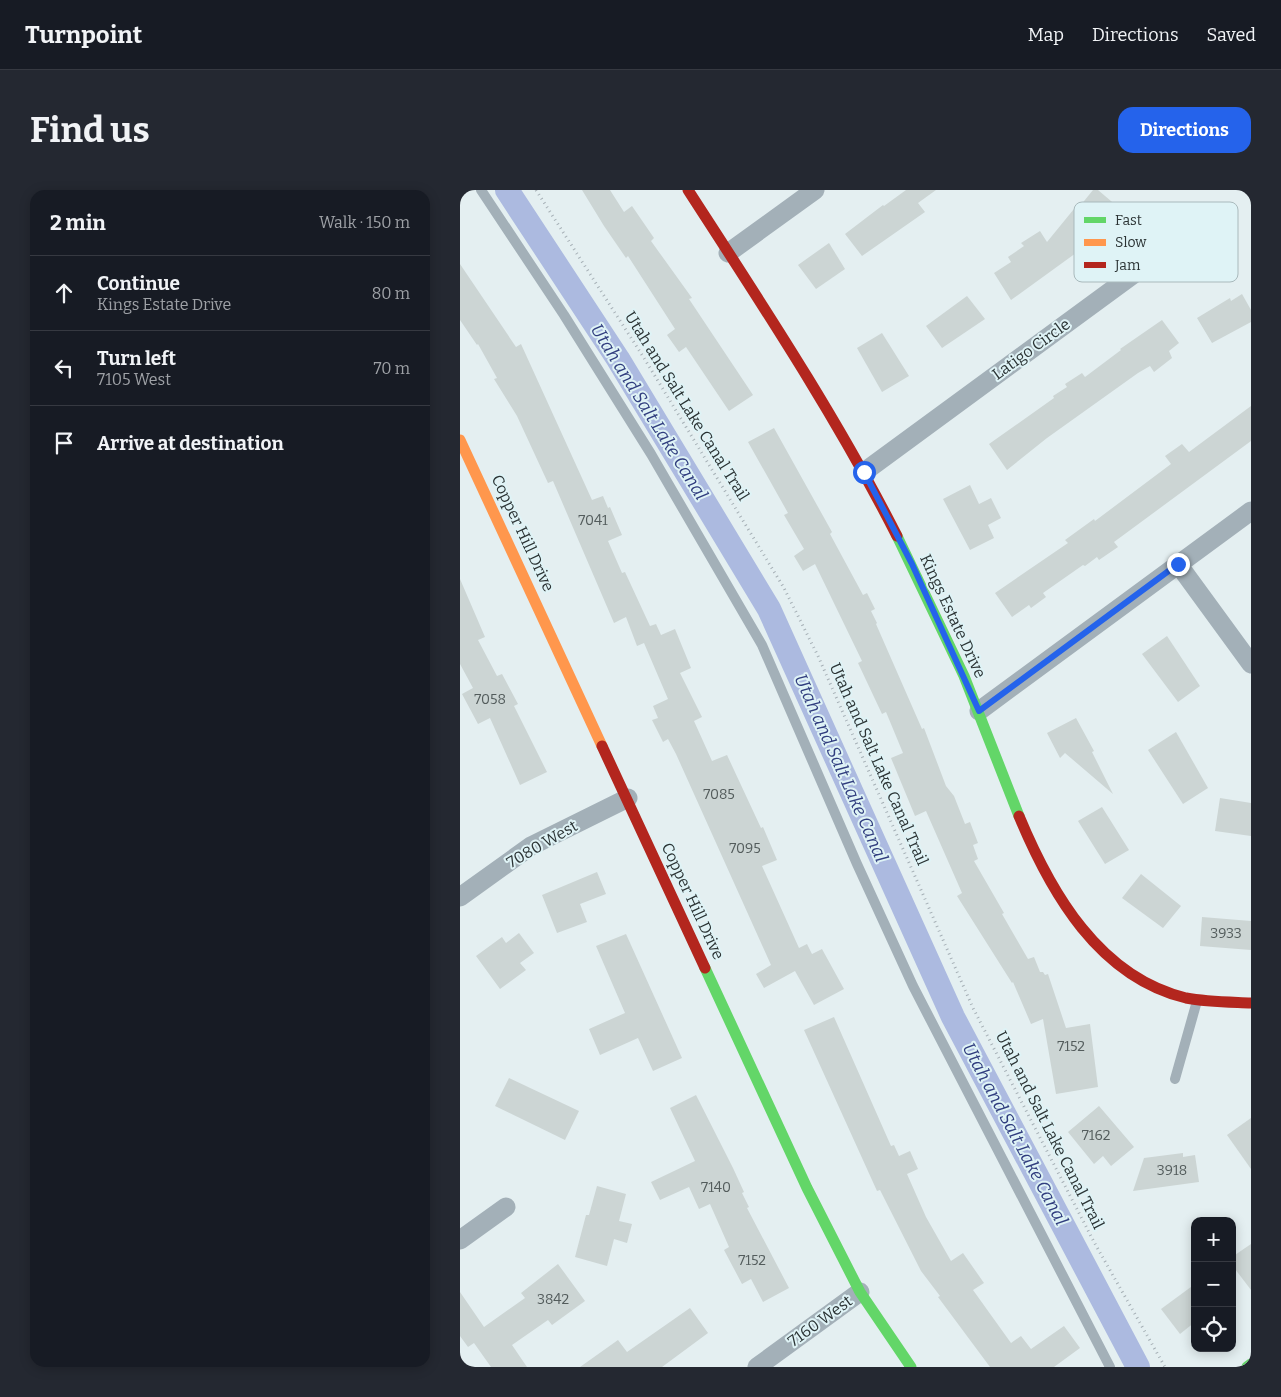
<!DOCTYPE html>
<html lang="en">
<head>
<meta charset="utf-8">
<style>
  :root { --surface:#171b24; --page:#242831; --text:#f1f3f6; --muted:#9ea1a6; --line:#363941; --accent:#2563eb }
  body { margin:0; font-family:Bitter,serif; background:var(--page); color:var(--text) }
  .controls { position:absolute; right:15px; bottom:15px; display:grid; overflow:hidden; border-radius:10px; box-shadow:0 2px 12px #0003 }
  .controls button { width:45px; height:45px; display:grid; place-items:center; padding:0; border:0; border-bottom:1px solid var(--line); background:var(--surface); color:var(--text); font:25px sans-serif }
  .stop { position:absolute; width:15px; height:15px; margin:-11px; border:4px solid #2563eb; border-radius:50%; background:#fff }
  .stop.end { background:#2563eb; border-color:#fff; box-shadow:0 1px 5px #0008 }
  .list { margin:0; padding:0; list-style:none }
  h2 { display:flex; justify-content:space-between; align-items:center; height:65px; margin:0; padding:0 20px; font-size:21px }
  h2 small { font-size:16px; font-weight:400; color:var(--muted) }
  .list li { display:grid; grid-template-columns:32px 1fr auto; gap:15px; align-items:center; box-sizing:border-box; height:75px; padding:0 20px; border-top:1px solid var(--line) }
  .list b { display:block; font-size:19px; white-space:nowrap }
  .list p { margin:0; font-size:16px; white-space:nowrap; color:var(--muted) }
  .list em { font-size:16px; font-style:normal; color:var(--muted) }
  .icon { flex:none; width:28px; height:28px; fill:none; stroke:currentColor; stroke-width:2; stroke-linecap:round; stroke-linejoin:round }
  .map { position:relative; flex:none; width:791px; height:1177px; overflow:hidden; border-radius:15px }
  header { display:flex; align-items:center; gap:30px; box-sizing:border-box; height:70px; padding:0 25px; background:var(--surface); border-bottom:1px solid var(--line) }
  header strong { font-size:24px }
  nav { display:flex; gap:28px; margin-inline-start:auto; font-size:18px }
  .intro { display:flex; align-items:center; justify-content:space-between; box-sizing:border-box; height:120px; padding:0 30px }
  h1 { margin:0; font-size:35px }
  .button { padding:12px 22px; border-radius:15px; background:var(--accent); color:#fff; font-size:18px; font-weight:700 }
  main { display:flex; gap:30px; padding:0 30px }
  aside { flex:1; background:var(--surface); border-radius:15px; box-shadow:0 2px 12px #0003 }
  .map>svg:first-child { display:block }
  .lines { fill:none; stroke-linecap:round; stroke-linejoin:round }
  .canal { stroke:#acbae0; stroke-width:24 }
  .building { fill:#ccd5d4 }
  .path { stroke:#a6b0b6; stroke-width:3; stroke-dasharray:1 4; stroke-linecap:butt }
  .lane { stroke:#a3b0b8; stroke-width:10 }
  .street { stroke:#a3b0b8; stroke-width:19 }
  .fast { stroke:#63d668; stroke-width:11 }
  .slow { stroke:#ff974d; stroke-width:11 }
  .jam { stroke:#b3261e; stroke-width:11 }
  .route { stroke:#2563eb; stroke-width:6 }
  .labels { text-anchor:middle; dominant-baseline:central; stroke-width:4; stroke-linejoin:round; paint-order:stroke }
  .number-label { font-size:14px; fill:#535c5c }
  .street-label { font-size:16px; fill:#2b3334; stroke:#dff3f6 }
  .water-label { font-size:18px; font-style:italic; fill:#303d7e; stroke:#dff3f6 }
  .key { fill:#dff3f6; stroke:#a9b9bc; stroke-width:1 }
  .key-label { font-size:14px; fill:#2b3334 }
</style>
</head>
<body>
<header>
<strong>Turnpoint</strong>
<nav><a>Map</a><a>Directions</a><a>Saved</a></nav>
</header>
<div class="intro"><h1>Find us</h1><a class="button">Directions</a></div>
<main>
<aside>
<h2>2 min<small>Walk · 150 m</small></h2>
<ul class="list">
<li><svg class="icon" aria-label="ahead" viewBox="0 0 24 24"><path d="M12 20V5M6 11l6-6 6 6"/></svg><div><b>Continue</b><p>Kings Estate Drive</p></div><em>80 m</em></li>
<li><svg class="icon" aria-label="left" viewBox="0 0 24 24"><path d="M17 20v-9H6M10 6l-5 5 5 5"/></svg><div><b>Turn left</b><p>7105 West</p></div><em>70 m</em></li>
<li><svg class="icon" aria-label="arrive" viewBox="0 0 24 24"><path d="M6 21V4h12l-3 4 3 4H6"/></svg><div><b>Arrive at destination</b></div></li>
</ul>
</aside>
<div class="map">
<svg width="791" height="1177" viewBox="0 0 791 1177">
  <rect width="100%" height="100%" fill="#e4eff1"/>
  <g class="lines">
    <polyline class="canal" points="47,0 158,169 309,419 493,827 678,1177"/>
  </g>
  <g class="building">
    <polygon points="122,0 150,0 164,22 172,16 194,48 191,51 232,108 229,109 293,205 269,221 226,157 219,162 207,145 215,139 168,66 166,68 144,36"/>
    <polygon points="446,0 476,0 458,13 465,22 402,66 385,44 423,15 424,16"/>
    <polygon points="633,0 638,0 658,17 642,35 646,39 632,56 628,53 618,65 616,63 551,110 534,83 551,72 548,67 564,56 561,53 580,41 587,52 618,14 620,16"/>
    <polygon points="369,53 385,79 356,99 338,75"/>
    <polygon points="0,74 56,157 61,154 132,310 143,306 148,318 150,317 162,345 148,351 162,383 165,382 190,436 196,434 201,445 215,439 231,478 220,483 242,527 234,531 252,571 267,565 301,638 303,637 317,670 302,676 339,758 347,754 352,764 362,759 384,799 354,815 335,781 304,798 296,784 311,775 216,564 208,549 203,552 192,530 198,528 193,516 208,509 184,453 177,456 166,427 154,433 93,291 88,293 57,226 34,189 37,188 18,154 17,155 0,130"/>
    <polygon points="782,104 791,120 791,132 752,153 737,128 770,108 771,111"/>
    <polygon points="507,106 525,129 482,158 466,136"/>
    <polygon points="702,130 719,153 709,161 712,168 694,182 690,176 678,183 587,248 547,280 529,254 594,208 593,206 607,197 605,194 622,183 625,187 661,160 660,159"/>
    <polygon points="422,143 449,186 422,202 397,158"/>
    <polygon points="791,216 791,251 654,352 658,357 639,370 637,367 625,376 623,375 583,403 586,407 571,418 569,415 552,427 535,403 608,353 605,350 634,329 635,331 711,274 705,266 722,254 729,262"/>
    <polygon points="314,238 372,342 370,344 403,405 407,403 415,419 411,421 417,433 416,434 462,539 464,538 486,596 494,606 505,634 510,632 518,653 513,655 518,669 514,671 544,723 542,724 568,769 574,767 580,782 583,782 585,785 588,784 606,838 630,834 638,897 596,904 583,829 571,834 553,792 552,793 497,706 502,703 466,621 455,626 431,568 443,563 426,522 422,524 398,473 402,471 355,374 343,381 334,366 344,359 324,325 328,323 288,252"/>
    <polygon points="510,295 519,314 531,308 541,328 528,335 534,348 510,360 483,309"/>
    <polygon points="0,389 25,447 18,450 37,486 42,484 58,514 54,516 87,582 60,595 30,528 18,534 2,504 13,498 0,474"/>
    <polygon points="707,446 740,496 718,512 682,464"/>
    <polygon points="616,528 634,561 632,562 653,604 605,563 600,568 587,543"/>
    <polygon points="716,542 748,598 723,614 688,560"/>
    <polygon points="760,608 791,613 791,646 755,641"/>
    <polygon points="642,617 669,660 645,674 618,631"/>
    <polygon points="137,682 146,704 120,714 127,732 97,743 82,705"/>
    <polygon points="681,684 721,716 703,738 662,708"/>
    <polygon points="742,727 791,731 791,760 740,756"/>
    <polygon points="59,743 74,763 60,773 66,780 40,799 16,766 42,747 46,753"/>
    <polygon points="166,744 222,868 193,881 178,848 140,865 129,839 165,823 136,756"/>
    <polygon points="374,827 431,956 434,955 439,966 450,961 458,979 447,984 466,1027 491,1071 503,1063 524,1093 513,1100 551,1153 561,1146 571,1159 604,1136 620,1158 594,1177 530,1177 478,1107 480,1106 461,1081 420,1000 417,1001 344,840"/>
    <polygon points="49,888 119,921 105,950 35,916"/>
    <polygon points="236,905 273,978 284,1002 282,1003 289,1017 287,1018 329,1098 303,1112 291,1089 282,1094 264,1060 269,1057 250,1014 239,1019 229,997 200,1010 191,992 235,971 210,918"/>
    <polygon points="639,916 674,957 651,976 643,966 634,974 608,942"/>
    <polygon points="791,928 791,979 767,945"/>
    <polygon points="723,963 723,967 735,965 739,992 673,1001 684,968"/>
    <polygon points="137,996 166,1004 159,1031 172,1034 167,1053 154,1049 147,1076 115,1067 126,1025 129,1025"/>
    <polygon points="791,1054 791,1100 772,1075 772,1067"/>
    <polygon points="98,1074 125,1111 92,1135 88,1130 52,1155 67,1177 31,1177 14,1153 8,1157 0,1146 0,1102 24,1137 65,1108 61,1103"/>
    <polygon points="735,1094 735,1132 720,1144 701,1119"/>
    <polygon points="230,1118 248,1143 202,1177 120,1177 158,1150 167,1162"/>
  </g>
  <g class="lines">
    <polyline class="path" points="76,0 184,168 324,398 358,466 513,818 634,1052 705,1177"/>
    <g class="lane">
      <polyline points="21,0 104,125 191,264 302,455 397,674 453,796 650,1177"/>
      <polyline points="715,889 737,811"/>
    </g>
    <g class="street">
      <polyline points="268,63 355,0"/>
      <polyline points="404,282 738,37"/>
      <polyline points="718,374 791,474"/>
      <polyline points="519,521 791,321"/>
      <polyline points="0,707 71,656 168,608"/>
      <polyline points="0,1050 46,1017"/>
      <polyline points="297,1177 400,1102"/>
    </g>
    <g class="fast">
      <polyline points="437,346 504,486 559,626"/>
      <polyline points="245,778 347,998 400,1102 451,1177"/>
      <polyline points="787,1177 791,1174"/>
    </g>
    <polyline class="slow" points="0,250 142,556"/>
    <g class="jam">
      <path d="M228,0c73,113 148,226 209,346"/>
      <polyline points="142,556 245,778"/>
      <path d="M559,626c32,77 80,161 167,182 21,4 43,4 65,5"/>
    </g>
  </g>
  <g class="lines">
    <polyline class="route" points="404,282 452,374 519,521 718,374"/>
  </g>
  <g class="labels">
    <g class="number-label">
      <text x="133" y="330">7041</text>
      <text x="30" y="509">7058</text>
      <text x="259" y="604">7085</text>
      <text x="285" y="658">7095</text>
      <text x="766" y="743">3933</text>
      <text x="611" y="856">7152</text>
      <text x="636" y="945">7162</text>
      <text x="712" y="980">3918</text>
      <text x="256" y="997">7140</text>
      <text x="292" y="1070">7152</text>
      <text x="93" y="1109">3842</text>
    </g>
    <g class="street-label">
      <text transform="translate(571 159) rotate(-36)">Latigo Circle</text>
      <text transform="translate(227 216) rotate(58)">Utah and Salt Lake Canal Trail</text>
      <text transform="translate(63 343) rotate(65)">Copper Hill Drive</text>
      <text transform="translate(493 426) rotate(65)">Kings Estate Drive</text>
      <text transform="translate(419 574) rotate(66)">Utah and Salt Lake Canal Trail</text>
      <text transform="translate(82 654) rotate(-30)">7080 West</text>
      <text transform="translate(233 711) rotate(65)">Copper Hill Drive</text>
      <text transform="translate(590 940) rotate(63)">Utah and Salt Lake Canal Trail</text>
      <text transform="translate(360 1131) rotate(-36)">7160 West</text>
    </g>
    <g class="water-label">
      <text transform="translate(189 222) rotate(58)">Utah and Salt Lake Canal</text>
      <text transform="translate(381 578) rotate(66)">Utah and Salt Lake Canal</text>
      <text transform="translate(555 944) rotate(62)">Utah and Salt Lake Canal</text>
    </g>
  </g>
  <rect x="614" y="12" width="164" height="80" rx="8" class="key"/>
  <rect x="624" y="27" width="22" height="6" fill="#63d668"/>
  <rect x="624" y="49" width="22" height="7" fill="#ff974d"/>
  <rect x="624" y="72" width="22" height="6" fill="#b3261e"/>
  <g class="key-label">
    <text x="655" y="35">Fast</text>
    <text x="655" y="57">Slow</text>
    <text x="655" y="80">Jam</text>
  </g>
</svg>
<div class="controls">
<button>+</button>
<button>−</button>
<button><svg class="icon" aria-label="locate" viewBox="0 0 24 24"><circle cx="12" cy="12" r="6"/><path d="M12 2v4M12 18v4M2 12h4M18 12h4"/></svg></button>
</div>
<div class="stop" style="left:404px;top:282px"></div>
<div class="stop end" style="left:718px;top:374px"></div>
</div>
</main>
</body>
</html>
